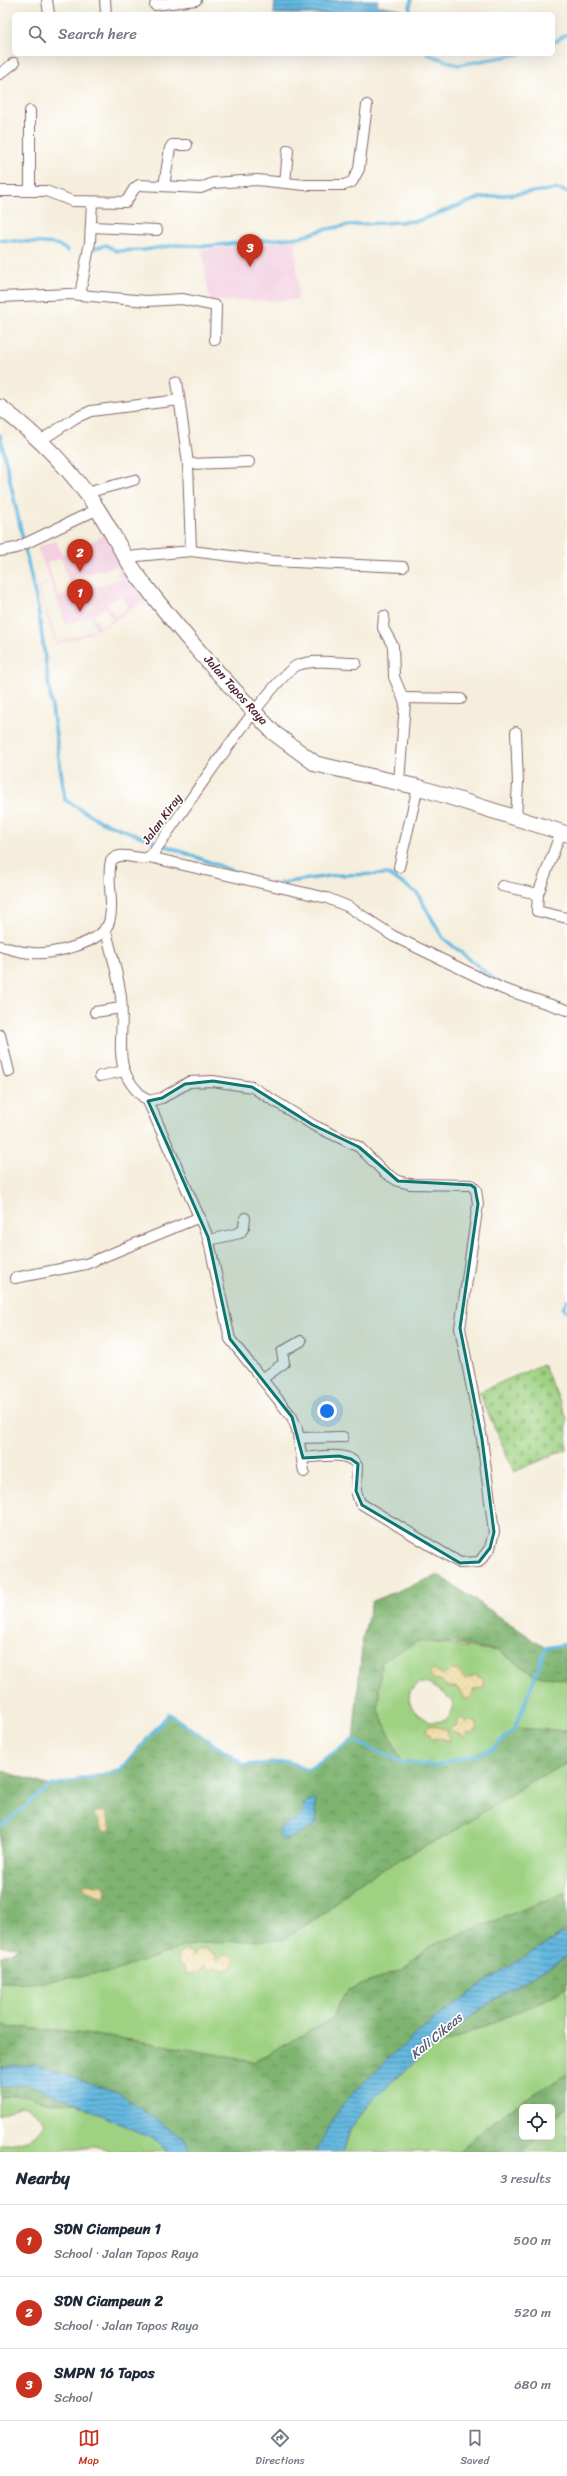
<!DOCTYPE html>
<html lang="en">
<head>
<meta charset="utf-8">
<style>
  :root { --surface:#fff; --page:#f2f2f3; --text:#1f2937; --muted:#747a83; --line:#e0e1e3; --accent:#c8321e }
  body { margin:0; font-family:Sriracha,sans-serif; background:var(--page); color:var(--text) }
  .controls { position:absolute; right:12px; bottom:12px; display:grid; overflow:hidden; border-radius:6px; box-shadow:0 4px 16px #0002 }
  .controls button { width:36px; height:36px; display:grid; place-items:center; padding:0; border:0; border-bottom:1px solid var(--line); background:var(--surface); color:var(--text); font:20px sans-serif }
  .you { position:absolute; left:327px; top:1411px; width:14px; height:14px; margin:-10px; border:3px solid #fff; border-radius:50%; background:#1a73e8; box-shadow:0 0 0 6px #1a73e833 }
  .badge { display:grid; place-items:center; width:26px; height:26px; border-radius:50%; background:var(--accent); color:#fff; font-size:13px; font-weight:700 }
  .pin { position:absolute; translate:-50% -33px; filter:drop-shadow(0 1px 2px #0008) }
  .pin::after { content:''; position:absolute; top:21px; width:14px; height:12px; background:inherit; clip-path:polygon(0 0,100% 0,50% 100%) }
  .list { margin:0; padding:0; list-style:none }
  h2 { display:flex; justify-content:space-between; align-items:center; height:52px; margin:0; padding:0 16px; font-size:17px }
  h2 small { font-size:13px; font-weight:400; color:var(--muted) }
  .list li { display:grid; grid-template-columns:26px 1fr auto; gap:12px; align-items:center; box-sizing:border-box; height:72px; padding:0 16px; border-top:1px solid var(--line) }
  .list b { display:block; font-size:15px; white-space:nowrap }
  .list p { margin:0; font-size:13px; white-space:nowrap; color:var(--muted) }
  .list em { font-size:13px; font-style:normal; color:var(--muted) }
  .icon { flex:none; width:22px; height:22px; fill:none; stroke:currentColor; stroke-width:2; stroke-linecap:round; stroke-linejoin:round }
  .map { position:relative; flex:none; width:567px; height:2152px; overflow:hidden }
  .search { position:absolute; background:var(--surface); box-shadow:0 4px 16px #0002; left:12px; right:12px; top:12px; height:44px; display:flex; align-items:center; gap:10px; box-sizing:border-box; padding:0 14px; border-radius:6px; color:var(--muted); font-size:15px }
  .sheet { height:268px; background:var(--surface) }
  nav { display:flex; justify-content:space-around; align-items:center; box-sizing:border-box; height:56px; border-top:1px solid var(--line); background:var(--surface); font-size:11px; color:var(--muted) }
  nav a { display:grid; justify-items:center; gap:2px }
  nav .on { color:var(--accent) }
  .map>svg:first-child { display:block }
  .built { fill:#f3cfdf; fill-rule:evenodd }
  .grass { fill:#9ed181; stroke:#747856; fill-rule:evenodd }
  .forest { fill:url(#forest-crowns); stroke:#64694d }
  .sand { fill:url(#sand-dots); stroke:#9c7c64 }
  .cemetery { fill:url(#cemetery-stones); stroke:#747856 }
  .water { fill:url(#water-rules); stroke:#566c85 }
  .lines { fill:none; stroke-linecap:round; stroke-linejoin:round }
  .stream { stroke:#63b8df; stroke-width:3.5 }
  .street-casing { stroke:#866769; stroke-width:12 }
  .secondary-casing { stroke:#866769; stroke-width:17 }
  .street { stroke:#fff; stroke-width:10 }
  .secondary { stroke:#fff; stroke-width:15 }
  .marked { fill:#0f766e; fill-opacity:0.2; stroke:#0f766e; stroke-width:3; stroke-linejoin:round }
  .labels { text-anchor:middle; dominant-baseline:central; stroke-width:3.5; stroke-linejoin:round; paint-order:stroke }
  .street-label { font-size:12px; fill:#4a1f2b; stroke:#fff }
  .water-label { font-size:13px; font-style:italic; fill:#545c73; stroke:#fff }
</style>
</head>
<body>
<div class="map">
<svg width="567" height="2152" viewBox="0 0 567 2152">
  <defs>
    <pattern id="forest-crowns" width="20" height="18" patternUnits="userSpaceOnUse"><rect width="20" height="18" fill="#7eb36f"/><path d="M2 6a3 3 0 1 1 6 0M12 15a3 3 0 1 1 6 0" fill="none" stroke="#69915b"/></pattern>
    <pattern id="sand-dots" width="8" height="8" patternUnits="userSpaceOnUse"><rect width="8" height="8" fill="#eeda9e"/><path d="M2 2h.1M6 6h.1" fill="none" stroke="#cebb88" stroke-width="1.8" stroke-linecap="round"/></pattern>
    <pattern id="cemetery-stones" width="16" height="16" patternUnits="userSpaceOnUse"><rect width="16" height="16" fill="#9ed181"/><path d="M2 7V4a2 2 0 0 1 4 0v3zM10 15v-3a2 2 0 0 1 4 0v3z" fill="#8ab370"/></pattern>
    <pattern id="water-rules" width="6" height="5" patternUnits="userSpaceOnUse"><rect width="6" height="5" fill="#63b8df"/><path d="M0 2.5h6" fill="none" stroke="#5495b5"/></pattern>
  </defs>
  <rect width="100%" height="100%" fill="#fff"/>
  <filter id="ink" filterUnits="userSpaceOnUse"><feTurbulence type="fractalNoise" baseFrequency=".025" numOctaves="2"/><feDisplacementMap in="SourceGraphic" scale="8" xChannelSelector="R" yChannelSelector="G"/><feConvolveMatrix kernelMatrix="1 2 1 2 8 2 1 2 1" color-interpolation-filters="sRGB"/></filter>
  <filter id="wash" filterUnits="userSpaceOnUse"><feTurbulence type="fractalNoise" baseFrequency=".012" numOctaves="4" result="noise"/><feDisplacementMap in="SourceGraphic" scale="16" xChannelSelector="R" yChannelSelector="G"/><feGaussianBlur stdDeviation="0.9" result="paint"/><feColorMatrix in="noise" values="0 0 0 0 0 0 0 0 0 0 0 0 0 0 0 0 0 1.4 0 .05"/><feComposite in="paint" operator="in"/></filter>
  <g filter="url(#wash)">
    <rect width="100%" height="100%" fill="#f5eedc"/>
    <g class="built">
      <polygon points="296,240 298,300 210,301 202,250"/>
      <path d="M105,535l27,47 13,18 -32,22 -26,13 -31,10 -19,-59 14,-4 -14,-35 19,-6 7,14zM61,558l12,35 -14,4 -12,-35zM117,566l3,13 -44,13 -4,-14zM51,583l15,42 25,-9 5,13 -39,13 -18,-55zM120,596l8,13 -13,7 -8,-13zM105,608l7,12 -12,7 -7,-12z"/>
    </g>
    <g class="grass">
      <path d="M418,1641l81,10 35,24 33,5v51l-52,-3 -22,21 -29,10 -29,7 -33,-4 -24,-52 3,-48zM457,1671l8,8 18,9 -10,2 -27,-4 -4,-6zM419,1683c11,0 14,3 22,9 15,10 16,17 3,29l-14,1 -16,-11 -5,-10 1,-10z"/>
      <path d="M567,1764v128l-136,54 -29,24 -54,20 -18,30 -77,42c-84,-18 -167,-30 -253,-36v-44h39l76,-11 68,-24 27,-5 72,-2 44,-28 31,-28 41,-24 48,-24 89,-57z"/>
      <path d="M567,1987v87c-38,23 -77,45 -107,78h-117l7,-23 24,-31 55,-48 125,-54z"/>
      <path d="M10,2095h18l23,9 25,-1 79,37 13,12h-57c-15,-11 -31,0 -47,-3l-3,3 -61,-1v-6c18,-3 36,-3 45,-21 -5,-11 -13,-16 -25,-18l-20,10v-17z"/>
      <polygon points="567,2107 567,2152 522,2152 535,2137 552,2137 552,2118"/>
    </g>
    <g class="forest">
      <polygon points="438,1575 546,1648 567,1644 567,1680 534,1675 499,1651 460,1644 418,1641 381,1662 378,1710 402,1762 435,1766 464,1759 493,1749 515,1728 567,1731 567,1764 535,1779 446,1836 398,1860 357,1884 326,1912 282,1940 210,1942 183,1947 115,1971 39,1982 0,1982 0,1957 21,1947 0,1946 0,1770 50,1786 119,1771 169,1714 244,1765 289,1762 308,1770 353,1740 363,1637 372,1601"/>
      <path d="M567,1892v39l-78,48 -55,41 -49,41 -68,87 1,4h-127l-6,-12 -149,-76 -36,3v-41c86,6 169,18 253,36l77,-42 18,-30 54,-20 29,-24z"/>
      <polygon points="567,1956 567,1987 554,1996 429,2050 490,2002"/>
      <path d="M567,2074v33l-15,11v-11h-30v30h13l-13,15h-62c30,-33 69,-55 107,-78z"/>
      <path d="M27,2084l49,19c-8,0 -17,2 -25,0 -22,-4 -26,-14 -51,-4v-11z"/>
    </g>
    <g class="sand">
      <polygon points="451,1669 457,1670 465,1679 476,1675 484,1680 484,1688 473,1689 473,1697 465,1700 458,1688 446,1686 442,1681 433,1679 429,1673 434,1670 444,1675"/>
      <polygon points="463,1718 466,1723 470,1720 477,1723 477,1730 471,1733 466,1732 465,1737 452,1732 450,1728 457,1725 459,1719"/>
      <polygon points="430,1725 445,1729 450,1741 437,1738 433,1740 426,1730"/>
      <polygon points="94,1812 105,1812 111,1829 107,1832 102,1830 98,1820 93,1815"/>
      <polygon points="85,1883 104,1886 106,1893 103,1898 83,1888"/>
      <polygon points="205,1949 215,1954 218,1960 221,1956 229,1954 235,1960 232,1968 223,1970 217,1967 208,1971 204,1965 201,1971 190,1974 185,1972 184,1967 179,1963 178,1955 185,1950 192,1953 193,1957 197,1951"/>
    </g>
    <polygon class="cemetery" points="543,1364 567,1417 567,1449 514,1472 479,1392"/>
    <g class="water">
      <polygon points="275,0 378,0 377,5 400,9 399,14 274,14"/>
      <path d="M315,1799l1,24c-9,11 -20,11 -31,17l-6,-4 1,-7c15,-12 20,-2 25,-26z"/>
      <polygon points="567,1931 567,1956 490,2002 429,2050 374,2098 350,2129 343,2152 318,2152 317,2148 342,2105 385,2061 434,2020 489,1979"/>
      <polygon points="36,2064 120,2094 185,2140 191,2152 168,2152 155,2140 76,2103 27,2084 0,2088 0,2067"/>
    </g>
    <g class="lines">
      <g class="stream">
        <polyline points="409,14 411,0"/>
        <polyline points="553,43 567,34"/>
        <polyline points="427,54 458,65 520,54"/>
        <polyline points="0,240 57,244 68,251"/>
        <polyline points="93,249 106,245 117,251 144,250 176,245 208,246 301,237 322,230 349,225 417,221 480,198 558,189 567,192"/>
        <polyline points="0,435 38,608 65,800 100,821 236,872"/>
        <polyline points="280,883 337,875 388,874 417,893 443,938 498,982"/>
        <polyline points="567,1300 563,1308 567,1311"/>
        <polyline points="0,1827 50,1786 119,1771 169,1714 244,1765 289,1762 308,1770 353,1740 402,1762 435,1766 493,1749 515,1728 546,1648 567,1644"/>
      </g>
    </g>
  </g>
  <g filter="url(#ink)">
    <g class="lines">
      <g class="street-casing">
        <g id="street">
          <polyline points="47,0 49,14"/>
          <polyline points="105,0 106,14"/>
          <polyline points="155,5 196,0"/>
          <polyline points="0,74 14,63"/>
          <polyline points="285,183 288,150"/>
          <polyline points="164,186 170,148 172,145 187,145"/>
          <polyline points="0,191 46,191 72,201 126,202 134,189 139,185 201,188 213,183 257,180 305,185 344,185 352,182 359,169 367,105"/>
          <polyline points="30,191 30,111"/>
          <polyline points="92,227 157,230"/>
          <polyline points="80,295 90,242 92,202"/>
          <polyline points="0,297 69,294 147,301 182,299 216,306 215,340"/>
          <polyline points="177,381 188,464 191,551"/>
          <polyline points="40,441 75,418 91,411 179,400"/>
          <polyline points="188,464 249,462"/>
          <polyline points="86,493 134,480"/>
          <polyline points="0,551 16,548 98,509"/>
          <polyline points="126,557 191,551 272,561 403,567"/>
          <polyline points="384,616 383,628 393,646 394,677 405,703 399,782"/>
          <polyline points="404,698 461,699"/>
          <polyline points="516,817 518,783 516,732"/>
          <polyline points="149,857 327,898 349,907 393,936 503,989 567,1010"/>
          <polyline points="399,867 418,787"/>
          <polyline points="502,886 538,894 561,832"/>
          <polyline points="538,894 537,911 567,918"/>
          <path d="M105,928c6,23 13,46 16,69 5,43 -14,72 27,104l60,136 22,102 62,78 5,12 7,43"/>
          <path d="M0,946c11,3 22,7 33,7 19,2 70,-10 76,-31 6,-19 -3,-41 2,-61 9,-11 24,-1 36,-3l7,-6c21,-29 120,-178 144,-187 17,-6 41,-2 58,-2"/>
          <polyline points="95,1012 121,1008"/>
          <polyline points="0,1035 9,1072"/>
          <polyline points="100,1076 124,1071"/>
          <path d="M148,1101l14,-3 27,-16 24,-1 39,6 61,38 46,22 25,25 14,9 12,3 61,1 5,5 2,14 -18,124 22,111 12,93 -4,16 -11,14 -19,1 -100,-60 -4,-12 1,-25c-7,-16 -39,-9 -54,-8"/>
          <polyline points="209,1240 240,1233 244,1227 245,1218"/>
          <polyline points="15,1278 86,1264 200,1217"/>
          <polyline points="262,1379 284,1363 282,1352 301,1341"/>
          <polyline points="299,1438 343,1437"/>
        </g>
      </g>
      <g class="secondary-casing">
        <path id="secondary" d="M0,407c38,29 72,63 98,103 15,23 26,48 43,70 40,54 87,104 133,153l42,31 102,23 149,47"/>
      </g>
      <use href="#street" class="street"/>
      <use href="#secondary" class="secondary"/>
    </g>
  </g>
  <path class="marked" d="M213,1081l39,6 61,38 46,22 39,34 73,4 4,3 3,16 -18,124 22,111 12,93 -4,16 -11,14 -19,1 -98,-58 -6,-14 2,-27 -7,-5 -12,-3 -36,2 -11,-41 -62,-78 -22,-102 -60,-136 14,-3 23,-14z"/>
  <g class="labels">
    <g class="street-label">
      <text transform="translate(236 690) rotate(48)">Jalan Tapos Raya</text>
      <text transform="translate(162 819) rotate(-54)">Jalan Kiray</text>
    </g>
    <g class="water-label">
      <text transform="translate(436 2036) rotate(-40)">Kali Cikeas</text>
    </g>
  </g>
</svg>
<div class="controls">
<button><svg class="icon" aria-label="locate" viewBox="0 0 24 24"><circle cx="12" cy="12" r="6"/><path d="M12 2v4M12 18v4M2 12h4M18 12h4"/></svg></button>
</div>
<div class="you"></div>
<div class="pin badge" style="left:80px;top:612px">1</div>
<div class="pin badge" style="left:80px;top:572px">2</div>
<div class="pin badge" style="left:250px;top:267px">3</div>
<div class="search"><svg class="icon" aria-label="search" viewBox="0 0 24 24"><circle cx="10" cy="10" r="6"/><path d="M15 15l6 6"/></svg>Search here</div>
</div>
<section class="sheet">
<h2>Nearby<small>3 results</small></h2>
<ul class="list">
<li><span class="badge">1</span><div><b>SDN Ciampeun 1</b><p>School · Jalan Tapos Raya</p></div><em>500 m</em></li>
<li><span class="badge">2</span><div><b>SDN Ciampeun 2</b><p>School · Jalan Tapos Raya</p></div><em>520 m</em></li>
<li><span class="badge">3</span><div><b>SMPN 16 Tapos</b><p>School</p></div><em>680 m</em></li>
</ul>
</section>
<nav>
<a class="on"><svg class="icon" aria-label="map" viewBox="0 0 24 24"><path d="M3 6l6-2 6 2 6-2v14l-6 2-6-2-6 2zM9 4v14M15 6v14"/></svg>Map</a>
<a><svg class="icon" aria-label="directions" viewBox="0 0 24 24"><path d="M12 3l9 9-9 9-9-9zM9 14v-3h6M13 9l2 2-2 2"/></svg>Directions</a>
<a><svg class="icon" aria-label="saved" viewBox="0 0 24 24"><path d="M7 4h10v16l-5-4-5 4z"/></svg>Saved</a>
</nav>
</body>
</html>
